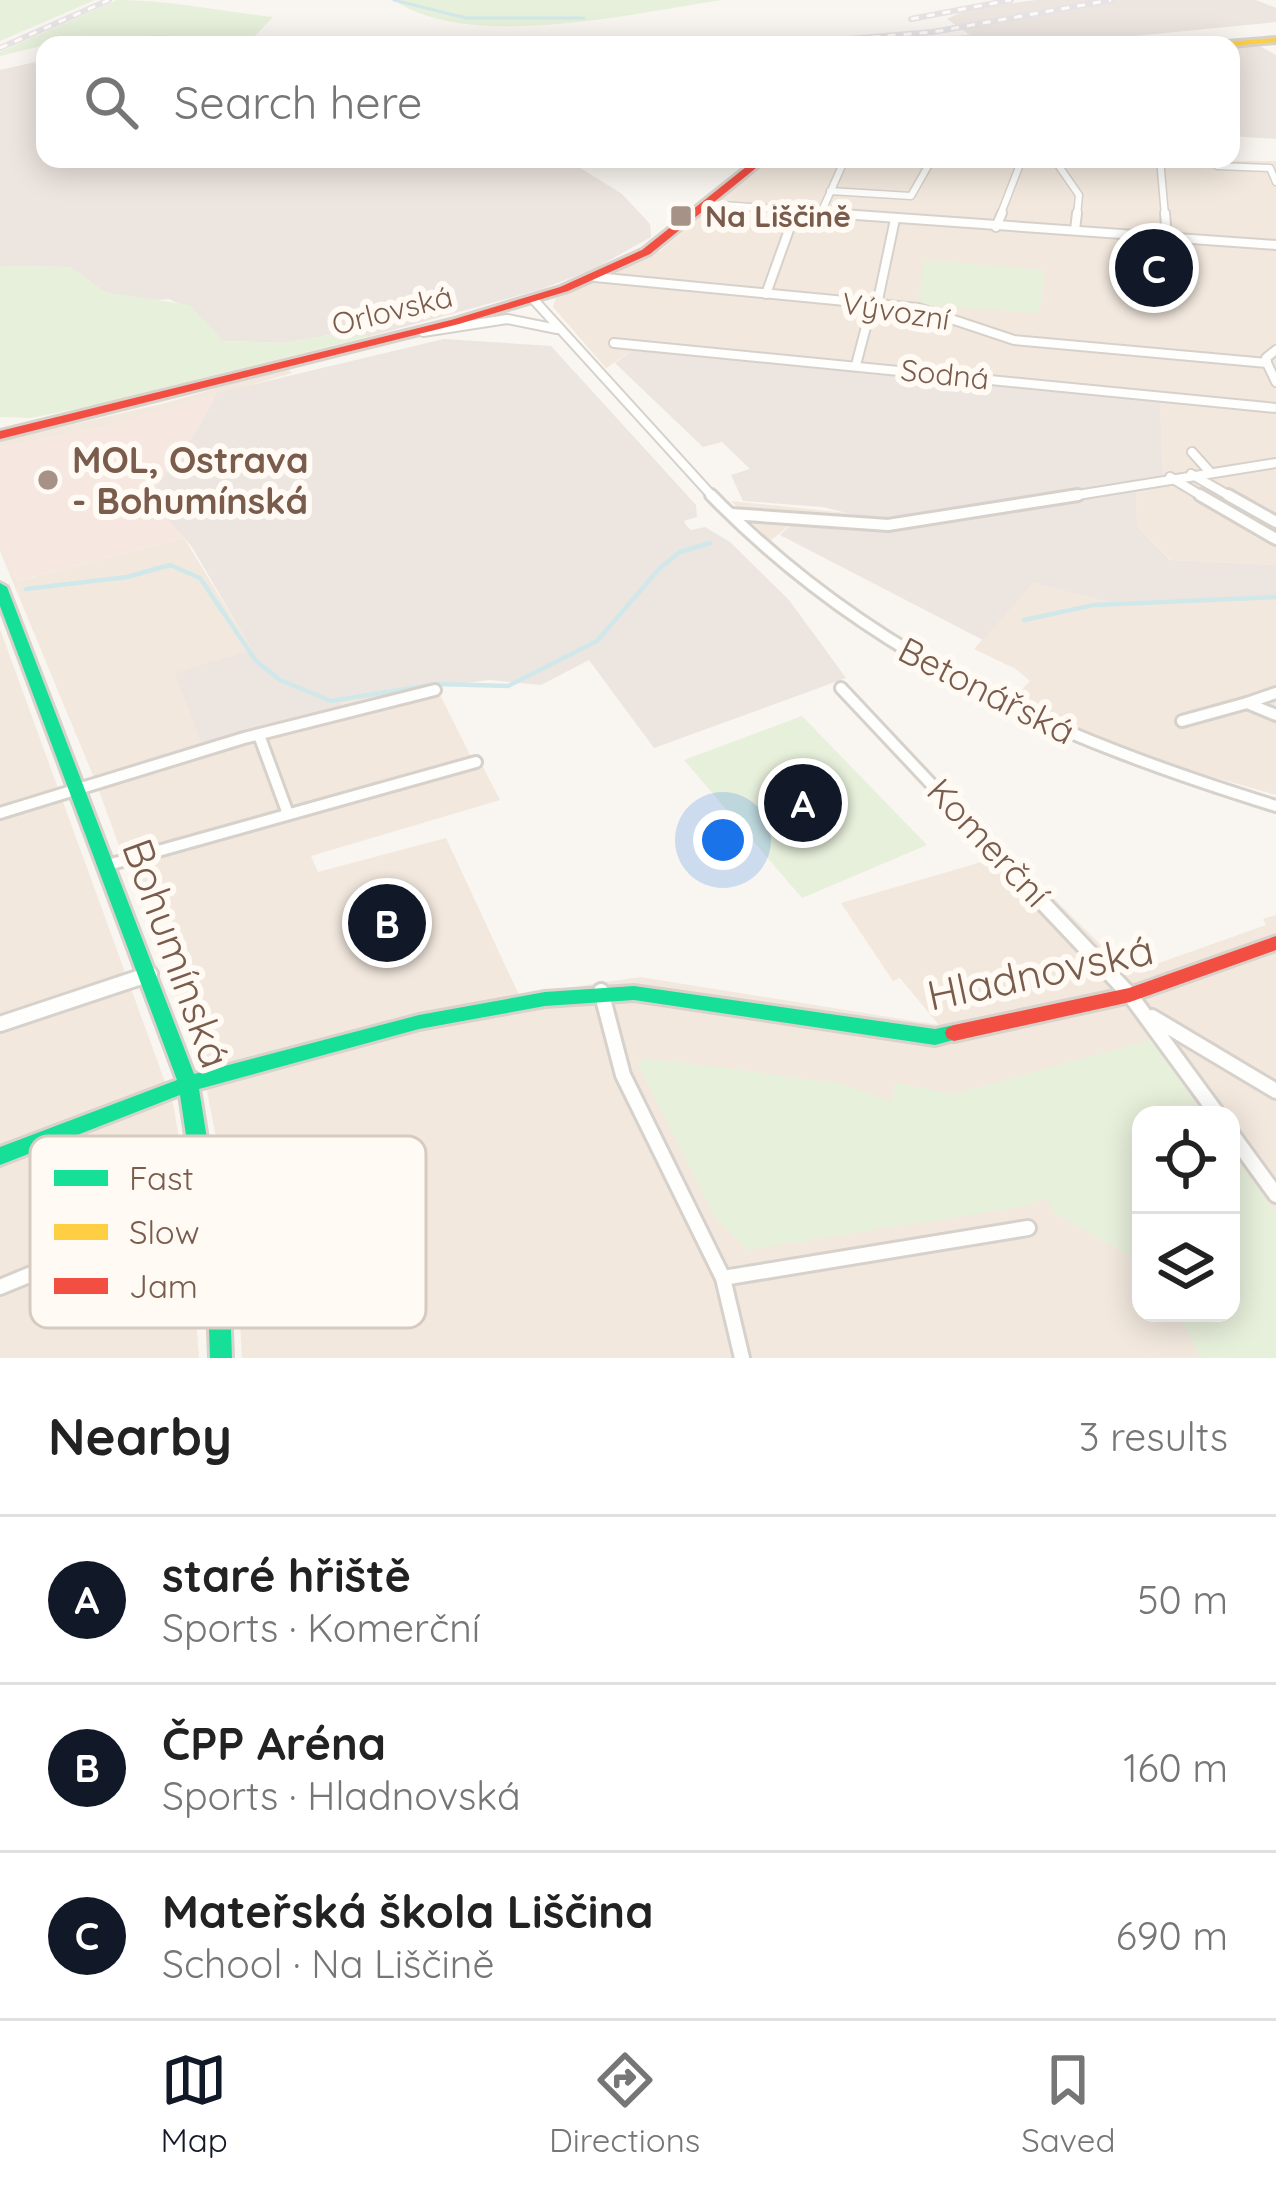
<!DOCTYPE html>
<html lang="en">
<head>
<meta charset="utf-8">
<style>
  :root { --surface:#fff; --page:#f6f6f6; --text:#222; --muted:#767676; --line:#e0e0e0; --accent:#111827 }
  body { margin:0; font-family:Quicksand,sans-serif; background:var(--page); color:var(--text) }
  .controls { position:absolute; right:36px; bottom:36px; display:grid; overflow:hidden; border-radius:24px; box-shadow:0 6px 30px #0003 }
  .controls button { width:108px; height:108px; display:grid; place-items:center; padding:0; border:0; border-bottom:3px solid var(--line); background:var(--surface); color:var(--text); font:60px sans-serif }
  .you { position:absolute; left:723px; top:840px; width:42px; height:42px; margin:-30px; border:9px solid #fff; border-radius:50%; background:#1a73e8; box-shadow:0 0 0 18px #1a73e833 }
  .badge { display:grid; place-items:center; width:78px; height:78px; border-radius:50%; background:var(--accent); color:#fff; font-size:39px; font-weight:700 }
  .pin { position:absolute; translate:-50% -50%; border:6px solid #fff; box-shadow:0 3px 12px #0006 }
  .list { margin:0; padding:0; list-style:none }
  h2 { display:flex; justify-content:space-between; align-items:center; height:156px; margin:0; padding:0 48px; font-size:51px }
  h2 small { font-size:39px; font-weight:400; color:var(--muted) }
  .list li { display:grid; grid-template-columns:78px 1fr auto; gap:36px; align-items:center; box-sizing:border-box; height:168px; padding:0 48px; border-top:3px solid var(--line) }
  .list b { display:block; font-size:45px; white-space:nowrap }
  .list p { margin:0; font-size:39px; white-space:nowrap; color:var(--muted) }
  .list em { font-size:39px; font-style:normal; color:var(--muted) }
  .icon { flex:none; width:66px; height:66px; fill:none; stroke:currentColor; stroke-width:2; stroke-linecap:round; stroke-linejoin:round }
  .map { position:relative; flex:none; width:1276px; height:1358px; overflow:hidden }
  .search { position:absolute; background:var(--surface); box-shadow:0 6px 30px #0003; left:36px; right:36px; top:36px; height:132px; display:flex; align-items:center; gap:30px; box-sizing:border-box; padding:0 42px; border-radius:24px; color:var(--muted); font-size:45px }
  .sheet { height:660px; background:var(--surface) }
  nav { display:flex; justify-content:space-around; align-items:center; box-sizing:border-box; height:168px; border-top:3px solid var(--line); background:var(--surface); font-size:33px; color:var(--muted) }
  nav a { display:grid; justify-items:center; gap:6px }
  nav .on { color:var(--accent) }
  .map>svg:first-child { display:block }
  .residential { fill:#f2e8de; fill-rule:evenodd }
  .commercial { fill:#f6e8e1 }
  .industrial { fill:#ede5e0 }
  .green { fill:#e7f0db }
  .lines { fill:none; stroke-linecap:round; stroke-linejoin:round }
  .stream-far1 { stroke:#d0e8ea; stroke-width:3 }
  .stream { stroke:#d0e8ea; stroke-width:4.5 }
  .street-far3-casing { stroke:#d7d1cb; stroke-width:9 }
  .street-far2-casing { stroke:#d7d1cb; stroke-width:12 }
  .street-far1-casing { stroke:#d7d1cb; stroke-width:16 }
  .street-casing { stroke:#d7d1cb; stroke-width:20 }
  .fast-casing { stroke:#d9d2cb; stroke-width:6 }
  .slow-casing { stroke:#d9d2cb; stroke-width:6 }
  .jam-casing { stroke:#d9d2cb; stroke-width:6 }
  .street-far3 { stroke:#fefefd; stroke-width:6 }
  .street-far2 { stroke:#fefefd; stroke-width:8 }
  .street-far1 { stroke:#fefefd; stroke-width:10 }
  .street { stroke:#fefefd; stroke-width:14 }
  .fast { fill:#16e098; fill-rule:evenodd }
  .slow { fill:#ffcf43; fill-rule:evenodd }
  .jam { fill:#f24e42; fill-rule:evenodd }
  .rail-casing { stroke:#e6e3e7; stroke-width:6 }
  .rail { stroke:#fffaf3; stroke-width:3; stroke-dasharray:8; stroke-linecap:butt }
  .poi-dot { fill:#a69286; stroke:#fffaf3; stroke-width:4.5 }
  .labels { text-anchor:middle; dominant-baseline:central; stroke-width:12; stroke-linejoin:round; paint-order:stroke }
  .far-poi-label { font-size:30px; font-weight:bold; fill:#7a5c4d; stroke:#fffaf3; text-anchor:start }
  .far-street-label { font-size:30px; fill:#7a5c4d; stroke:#fffaf3 }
  .poi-label { font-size:36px; font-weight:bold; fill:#7a5c4d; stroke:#fffaf3; text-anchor:start }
  .street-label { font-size:36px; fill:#7a5c4d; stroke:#fffaf3 }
  .near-street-label { font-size:42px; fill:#7a5c4d; stroke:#fffaf3 }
  .key { fill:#fffaf3; stroke:#d7cbc1; stroke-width:3 }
  .key-label { font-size:33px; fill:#7a5c4d }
</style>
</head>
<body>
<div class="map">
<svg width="1276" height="1358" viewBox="0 0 1276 1358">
  <rect width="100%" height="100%" fill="#f9f5f0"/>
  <g class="residential">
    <polygon points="770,159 1276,161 1276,565 1171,560 1137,526 1136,487 892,529 795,521 770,541 731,501 905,519 1163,474 1160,400 633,350 606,368 553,307 556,298 660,251"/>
    <polygon points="287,368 292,373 105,427 0,447 0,441 162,404"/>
    <path d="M184,538l69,113 90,60 -4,-12 97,-12 35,70 12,10 17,33 -189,56 7,16 128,-34 73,157 121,-18 299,48 -39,-47 -7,3 -52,-78 168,-49 112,111 21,4 124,-44 -3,-6 13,-4v443h-1034l-7,-119 -32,-170 -42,-113 -5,-32 -15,-37 -14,-19 -30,-83 -97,-234v-9l17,39zM1141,1115h90v198h-90z"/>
    <polygon points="1033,583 1108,602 1276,596 1276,795 1154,760 1013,699 1030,681 1016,669 974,649"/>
    <polygon points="0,629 173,1104 185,1172 199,1358 0,1358"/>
  </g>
  <polygon class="commercial" points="217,393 199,427 150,498 184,538 16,581 0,542 0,447 105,427"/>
  <g class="industrial">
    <polygon points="1036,0 1256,0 1276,8 1276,22 1043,45 793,45 970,35 947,19 968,9"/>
    <polygon points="1258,45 1276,55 1276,139 1231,136 1231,48"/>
    <polygon points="45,60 45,159 566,159 622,194 650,224 651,237 592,270 539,290 367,337 363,329 284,343 221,341 196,312 169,299 142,301 104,292 70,267 0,266 0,70"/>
    <polygon points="444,339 551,346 696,505 697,517 684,521 686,525 691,530 705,527 730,542 789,600 846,678 654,748 589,660 541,685 489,680 340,699 343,711 204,750 175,673 252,650 192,547 149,498 199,427 217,393"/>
    <polygon points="633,350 1160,399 1163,475 905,519 870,519 823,507 743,501 731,475 750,469 722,442 703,447 615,363"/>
    <polygon points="1136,486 1137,526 1170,560 1276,565 1276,596 1108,602 1033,583 983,640 780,535 795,521 892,529"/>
  </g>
  <g class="green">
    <polygon points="0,0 95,0 0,41"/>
    <path d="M117,0c53,0 102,11 156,17l-19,20 30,8 -145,-9 -94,9 -45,11v-4z"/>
    <path d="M394,0h327c-86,13 -252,52 -327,0z"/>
    <polygon points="924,260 1044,270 1040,313 928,305 918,300"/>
    <path d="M0,266l70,1 34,25 86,13c11,15 25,23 32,36l62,2 79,-14 4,8 -272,68 -64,13 -31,-1z"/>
    <polygon points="802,716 927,845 802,898 684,760"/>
    <polygon points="1151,1040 1205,1115 1141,1115 1141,1262 1056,1214 1046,1198 1020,1207 747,1250 716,1219 637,1062 645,1058 839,1083 892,1102 895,1083 954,1094"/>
    <polygon points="1231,1151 1276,1214 1276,1358 1200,1358 1179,1313 1231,1313"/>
  </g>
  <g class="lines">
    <polyline class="stream-far1" points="394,0 466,18 584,18"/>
    <g class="stream">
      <polyline points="26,589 127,577 170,565 200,578 256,661 280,680 331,701 437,684 508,686 597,641 659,569 680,552 710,543"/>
      <polyline points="1024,620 1094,605 1276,597"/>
    </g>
    <g class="street-far3-casing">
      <g id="street-far3">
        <polyline points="1054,159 1079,195 1077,216"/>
        <polyline points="1160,159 1165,216"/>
        <polyline points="1217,166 1270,168 1276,182"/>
        <polyline points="830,191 911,196 932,159"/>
        <polyline points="709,204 869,216"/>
        <polyline points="821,213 845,159"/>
        <polyline points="794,216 796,211"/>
        <polyline points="1000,216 1022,159"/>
      </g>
    </g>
    <g class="street-far2-casing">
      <g id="street-far2">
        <polyline points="828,213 1276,245"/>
        <polyline points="1165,213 1167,237"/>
        <polyline points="996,227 1002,213"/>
        <polyline points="1075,230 1077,213"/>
        <polyline points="595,277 918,308 1014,340 1267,363"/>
        <polyline points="766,294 795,213"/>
        <polyline points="534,300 714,498"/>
        <polyline points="423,332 507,319 557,329"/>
        <polyline points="614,343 1276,408"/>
        <polyline points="1267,363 1276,382"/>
        <polyline points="1267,363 1266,358 1276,350"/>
        <polyline points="856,365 872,304 878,300 895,219"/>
        <polyline points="1192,452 1209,471"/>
        <polyline points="1191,474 1233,498"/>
        <polyline points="1170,477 1205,498"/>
        <polyline points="1059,498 1276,463"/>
      </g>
    </g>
    <g class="street-far1-casing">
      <g id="street-far1">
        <path d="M711,495c160,164 349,244 565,311"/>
        <polyline points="1200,495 1276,539"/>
        <polyline points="1228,495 1276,522"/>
        <polyline points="731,514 888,525 1078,495"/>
        <polyline points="841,688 1012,870"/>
        <polyline points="1247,703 1276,693"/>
        <polyline points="1182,721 1247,703 1276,715"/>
        <polyline points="259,735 288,814"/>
        <polyline points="0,813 244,738 435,690"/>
        <polyline points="108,865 476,762"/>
      </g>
    </g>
    <g class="street-casing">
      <g id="street">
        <polyline points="1009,867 1130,995 1218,1115"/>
        <polyline points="601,991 623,1075 723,1278 742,1358"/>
        <polyline points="1152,1017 1276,1091"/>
        <polyline points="0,1024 150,974"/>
        <polyline points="1231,1133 1276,1195"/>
        <polyline points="723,1278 1028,1228"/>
        <polyline points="0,1287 206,1202"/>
      </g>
    </g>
    <g class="fast-casing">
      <polygon id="fast" points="0,583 7,587 194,1074 419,1015 545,992 634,986 935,1029 954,1025 961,1028 963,1033 961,1038 935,1045 634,1000 545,1006 419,1029 199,1089 229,1275 232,1358 210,1358 207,1275 180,1095 0,1165 0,1147 177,1080 0,606"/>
    </g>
    <g class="slow-casing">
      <polygon id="slow" points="1276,38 1276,42 1231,46 1212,45 1216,43"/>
    </g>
    <g class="jam-casing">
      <g id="jam">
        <polygon points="756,159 767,159 650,254 568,291 459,324 0,439 0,431 451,320 560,287 642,250"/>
        <polygon points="1276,936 1276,950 1130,1002 954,1041 947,1038 945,1033 947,1028 954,1025 1129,988"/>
      </g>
    </g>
    <use href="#street-far3" class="street-far3"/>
    <use href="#street-far2" class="street-far2"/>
    <use href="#street-far1" class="street-far1"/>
    <use href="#street" class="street"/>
    <use href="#fast" class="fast"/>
    <use href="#slow" class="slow"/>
    <use href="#jam" class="jam"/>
    <g class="rail-casing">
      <g id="rail">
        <polyline points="911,19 1011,0"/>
        <polyline points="60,45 158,38 242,45"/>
        <polyline points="776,45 933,32 1111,0"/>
        <polyline points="0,48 109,0"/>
      </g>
    </g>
    <use href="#rail" class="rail"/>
  </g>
  <g class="poi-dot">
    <rect x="669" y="204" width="24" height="24" rx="6"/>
    <circle cx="48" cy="480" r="12"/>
  </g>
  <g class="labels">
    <g class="far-poi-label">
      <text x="705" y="216">Na Liščině</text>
    </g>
    <g class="far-street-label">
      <text transform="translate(392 310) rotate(-14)">Orlovská</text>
      <text transform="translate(896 311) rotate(9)">Vývozní</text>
      <text transform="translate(945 374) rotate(6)">Sodná</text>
    </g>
    <g class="poi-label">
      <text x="72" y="459">MOL, Ostrava<tspan x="72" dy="41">- Bohumínská</tspan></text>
    </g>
    <g class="street-label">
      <text transform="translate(987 690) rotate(27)">Betonářská</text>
      <text transform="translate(989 842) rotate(47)">Komerční</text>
    </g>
    <g class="near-street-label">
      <text transform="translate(177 953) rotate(70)">Bohumínská</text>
      <text transform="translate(1040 972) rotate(-12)">Hladnovská</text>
    </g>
  </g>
  <rect x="30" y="1136" width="396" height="192" rx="18" class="key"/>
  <rect x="54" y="1170" width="54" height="16" fill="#16e098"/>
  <rect x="54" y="1224" width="54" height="16" fill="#ffcf43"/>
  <rect x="54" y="1278" width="54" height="16" fill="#f24e42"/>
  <g class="key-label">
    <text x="129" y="1190">Fast</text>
    <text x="129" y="1244">Slow</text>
    <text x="129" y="1298">Jam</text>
  </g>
</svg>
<div class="controls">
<button><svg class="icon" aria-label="locate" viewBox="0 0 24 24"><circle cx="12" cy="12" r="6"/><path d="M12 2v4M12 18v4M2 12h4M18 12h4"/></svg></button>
<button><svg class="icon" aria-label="layers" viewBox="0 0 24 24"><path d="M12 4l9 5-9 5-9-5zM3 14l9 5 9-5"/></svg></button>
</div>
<div class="you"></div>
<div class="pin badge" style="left:803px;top:803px">A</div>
<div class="pin badge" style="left:387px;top:923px">B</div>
<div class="pin badge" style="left:1154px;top:268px">C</div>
<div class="search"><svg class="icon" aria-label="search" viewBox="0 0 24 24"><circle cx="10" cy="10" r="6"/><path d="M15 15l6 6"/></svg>Search here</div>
</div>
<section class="sheet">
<h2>Nearby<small>3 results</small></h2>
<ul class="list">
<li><span class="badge">A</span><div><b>staré hřiště</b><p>Sports · Komerční</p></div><em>50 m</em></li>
<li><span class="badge">B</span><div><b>ČPP Aréna</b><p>Sports · Hladnovská</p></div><em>160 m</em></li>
<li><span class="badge">C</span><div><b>Mateřská škola Liščina</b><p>School · Na Liščině</p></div><em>690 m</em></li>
</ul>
</section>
<nav>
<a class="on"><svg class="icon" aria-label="map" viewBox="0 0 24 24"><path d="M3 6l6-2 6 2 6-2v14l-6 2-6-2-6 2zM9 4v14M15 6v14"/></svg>Map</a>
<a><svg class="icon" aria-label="directions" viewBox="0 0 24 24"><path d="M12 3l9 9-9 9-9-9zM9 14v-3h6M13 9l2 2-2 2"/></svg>Directions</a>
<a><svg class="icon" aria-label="saved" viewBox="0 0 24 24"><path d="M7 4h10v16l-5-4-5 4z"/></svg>Saved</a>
</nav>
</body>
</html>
